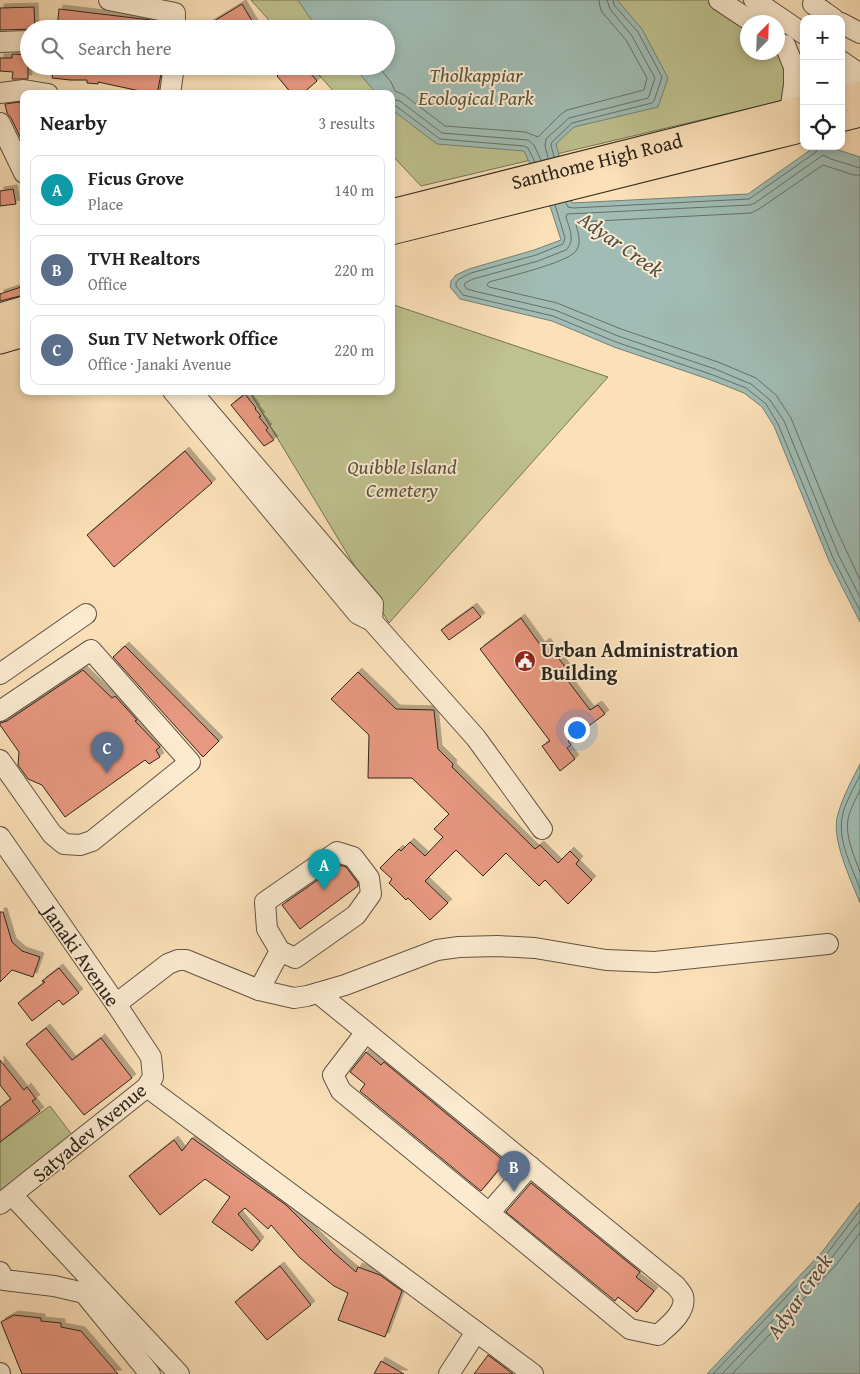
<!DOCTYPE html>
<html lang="en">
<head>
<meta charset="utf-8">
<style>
  :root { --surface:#fff; --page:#f2f2f2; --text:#222; --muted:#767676; --line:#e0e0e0; --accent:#8f2418 }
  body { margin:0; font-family:"Gentium Book Plus",serif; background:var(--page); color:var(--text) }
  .controls { position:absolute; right:15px; top:15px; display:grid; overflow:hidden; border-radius:10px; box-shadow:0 2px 8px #0003 }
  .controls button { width:45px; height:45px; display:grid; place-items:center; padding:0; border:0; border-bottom:1px solid var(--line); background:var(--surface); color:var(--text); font:25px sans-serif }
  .compass { position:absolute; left:740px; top:15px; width:45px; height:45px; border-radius:50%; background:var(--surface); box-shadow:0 2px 8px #0003; rotate:23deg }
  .you { position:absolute; left:576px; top:729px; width:18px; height:18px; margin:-12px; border:4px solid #fff; border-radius:50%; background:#1a73e8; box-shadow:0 0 0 8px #1a73e833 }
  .badge { display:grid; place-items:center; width:32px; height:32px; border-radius:50%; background:var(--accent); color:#fff; font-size:16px; font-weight:700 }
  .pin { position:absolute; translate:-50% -41px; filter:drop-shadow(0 1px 2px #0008) }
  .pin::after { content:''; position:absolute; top:26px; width:18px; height:15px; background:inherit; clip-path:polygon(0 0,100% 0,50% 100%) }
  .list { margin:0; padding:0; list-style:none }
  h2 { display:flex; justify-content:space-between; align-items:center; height:65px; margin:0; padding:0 20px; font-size:21px }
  h2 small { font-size:16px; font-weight:400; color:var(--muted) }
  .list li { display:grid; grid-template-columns:32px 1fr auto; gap:15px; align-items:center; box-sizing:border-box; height:70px; margin:0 10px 10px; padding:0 10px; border:1px solid var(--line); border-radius:10px }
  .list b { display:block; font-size:19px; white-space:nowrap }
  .list p { margin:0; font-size:16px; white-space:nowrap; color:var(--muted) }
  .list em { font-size:16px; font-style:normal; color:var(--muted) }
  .icon { flex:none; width:28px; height:28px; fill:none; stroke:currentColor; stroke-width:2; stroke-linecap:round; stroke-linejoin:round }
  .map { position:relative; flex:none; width:860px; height:1374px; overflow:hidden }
  .search { position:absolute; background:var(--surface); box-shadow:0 2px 8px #0003; left:20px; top:20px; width:375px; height:55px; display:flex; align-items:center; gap:12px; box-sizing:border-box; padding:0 18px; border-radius:28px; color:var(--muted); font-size:19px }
  .panel { position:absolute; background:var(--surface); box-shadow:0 2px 8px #0003; left:20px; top:90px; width:375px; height:305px; border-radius:10px }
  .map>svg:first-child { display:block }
  .green { fill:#bec28f; stroke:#767456 }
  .water { fill:#a0bcb4; stroke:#728077 }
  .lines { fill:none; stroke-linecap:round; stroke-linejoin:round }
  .shore { stroke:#667068; stroke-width:1 }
  .building { fill:#e79880; stroke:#2d251c; filter:url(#shadow) }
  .minor-casing { stroke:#605443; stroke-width:22 }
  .major-casing { stroke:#2d251c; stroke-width:27 }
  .minor { stroke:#fcebd1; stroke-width:20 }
  .major { stroke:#fbe0b8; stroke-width:25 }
  .labels { text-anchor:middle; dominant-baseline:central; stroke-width:4; stroke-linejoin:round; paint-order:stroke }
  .park-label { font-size:20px; font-style:italic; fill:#58543e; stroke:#fcebd1 }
  .street-label { font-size:20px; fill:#2d251c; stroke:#fcebd1 }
  .poi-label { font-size:20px; font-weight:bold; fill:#2d251c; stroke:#fcebd1; text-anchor:start }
  .water-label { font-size:21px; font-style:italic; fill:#50524a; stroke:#fcebd1 }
</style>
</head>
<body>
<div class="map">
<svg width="860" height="1374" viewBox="0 0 860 1374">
  <defs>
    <filter id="shadow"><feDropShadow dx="4" dy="-4" stdDeviation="0" flood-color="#0004"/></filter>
  </defs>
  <rect width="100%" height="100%" fill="#fbe0b8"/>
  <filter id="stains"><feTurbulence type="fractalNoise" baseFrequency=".004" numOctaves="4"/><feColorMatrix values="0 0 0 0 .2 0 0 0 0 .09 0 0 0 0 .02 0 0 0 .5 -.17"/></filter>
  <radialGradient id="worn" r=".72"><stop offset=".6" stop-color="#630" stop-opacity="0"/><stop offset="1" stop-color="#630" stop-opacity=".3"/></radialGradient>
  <g class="green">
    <polygon points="251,0 711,0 747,29 748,52 777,53 787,60 781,101 421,186 391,154 391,94 336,94 311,66 386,66 386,29 277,29"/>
    <polygon points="391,304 608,377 389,623 249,391 391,391"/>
    <polygon points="50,1106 75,1139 0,1199 0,1142"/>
  </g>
  <g class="water">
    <polygon points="298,0 617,0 642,29 668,78 658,107 574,127 556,144 572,203 748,194 816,146 826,146 860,157 860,622 829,561 774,426 762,407 744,393 711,380 614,347 552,321 460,299 450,287 451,281 456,275 469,269 534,250 561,240 551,209 524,151 437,144 391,109 391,94 377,94 353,66 386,66 386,29 320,29 310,18"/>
    <path d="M860,764v139c-9,-23 -30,-66 -22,-89 5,-18 14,-34 22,-50z"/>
    <polygon points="860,1202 860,1374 707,1374 822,1252"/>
  </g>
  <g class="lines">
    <g class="shore">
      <polyline points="378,66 391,82 395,91 404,95 445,126 525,132 538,137 561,114 567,110 644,90 647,78 626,40 602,12 600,7 599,0"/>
      <polyline points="391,99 400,101 442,133 528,140 534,145 541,160"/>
      <polyline points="391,105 396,106 440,139 524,146 528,148 535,162"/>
      <polyline points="554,157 551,145 552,142 572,123 652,103 654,101 662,77 638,32 614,5 613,0"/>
      <polyline points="548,158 545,146 546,139 569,118 648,98 649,96 655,78 632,36 610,9 607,0"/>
      <path d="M860,168l-29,-9 -8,-4 -68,48 -5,2 -183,9 -1,3c3,11 10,23 0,33l-28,11 -65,18 -8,4 -1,2 3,4 11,3 77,18 63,26 97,33 36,15 19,16 14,21 43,106 12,29 21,41"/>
      <path d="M860,175h-6l-31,-10 -64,44 -8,4 -173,9 -2,3c2,9 6,17 0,26 -9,12 -70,26 -87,31l-2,3 2,2 68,16 64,26 97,33 38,16 20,17 15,23 43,106 26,56"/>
      <polyline points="566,203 568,207 573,208 749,199 816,152 819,146"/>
      <polyline points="555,205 565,238 563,244 536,255 471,273 459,279 456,283 456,286 463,295 553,316 616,342 713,375 746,388 766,404 778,424 833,558 860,611"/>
      <path d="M860,775c-6,13 -16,29 -18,43 -4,24 10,49 18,71"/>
      <path d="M860,790c-4,9 -10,19 -12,29 -3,17 6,37 12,53"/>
      <polyline points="713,1374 826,1255 860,1210"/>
      <polyline points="722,1374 830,1260 860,1221"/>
      <polyline points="732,1374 836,1265 860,1233"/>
    </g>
  </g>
  <g class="building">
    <polygon points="242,4 257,29 201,29"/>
    <polygon points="34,7 35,29 0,30 0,8"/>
    <polygon points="59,9 151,20 162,23 162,29 57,29"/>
    <polygon points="12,54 28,55 28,79 12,79 13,72 0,71 0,58 12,58"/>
    <polygon points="54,66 151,66 162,69 157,94 154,94 98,82 98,84 87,83 87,80 70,80 52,78"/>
    <polygon points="288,66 304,66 317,81 302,94 292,94 277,76"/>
    <polygon points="20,102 24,117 24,145 11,118 7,113 5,104"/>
    <polygon points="13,189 16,204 0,206 0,191"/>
    <polygon points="24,286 24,295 0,301 0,294"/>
    <polygon points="245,394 256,408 255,409 261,416 259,417 268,428 266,430 274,440 264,446 231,405"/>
    <polygon points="185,451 212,483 114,567 87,535"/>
    <polygon points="473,607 481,617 449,640 441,630"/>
    <polygon points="521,618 541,646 546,642 570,673 565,677 590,710 598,705 605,714 568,741 571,745 567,748 575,759 560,771 542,746 550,741 480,649"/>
    <polygon points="125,646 219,741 203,757 113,657"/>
    <polygon points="83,670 112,698 115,696 137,720 135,721 160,747 156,750 160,757 149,764 145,760 65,817 42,785 28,779 18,765 19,752 0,725 0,723 7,721"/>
    <polygon points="358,672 396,709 434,710 438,749 453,764 452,767 535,849 540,845 558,863 570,851 579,860 576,864 592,880 568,904 545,880 539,886 506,853 483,876 456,850 425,881 448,903 430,920 408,898 406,900 389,883 392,879 380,868 399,849 401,851 410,842 425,856 443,837 434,829 449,814 412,778 368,778 369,735 331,699"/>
    <polygon points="339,865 346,867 358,883 358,886 300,929 282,905"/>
    <polygon points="0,912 3,912 12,942 22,951 40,957 33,977 12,970 0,982"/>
    <polygon points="59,968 79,993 63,1005 59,1000 32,1021 18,1003 45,982 42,981"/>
    <polygon points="46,1028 72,1060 101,1038 132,1078 84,1115 26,1044"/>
    <polygon points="366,1052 381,1065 384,1062 505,1162 481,1191 360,1091 365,1084 350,1072"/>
    <polygon points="0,1060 24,1090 27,1087 36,1099 32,1101 40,1111 0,1142 0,1107 11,1099 0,1085"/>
    <polygon points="192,1138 286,1205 333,1252 356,1272 358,1267 380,1275 402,1291 385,1337 338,1320 348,1293 334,1286 319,1274 299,1257 271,1225 268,1229 245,1208 238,1214 260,1241 252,1251 212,1222 230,1197 205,1179 160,1215 129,1176 174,1140 182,1151"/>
    <polygon points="531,1183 640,1272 636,1277 654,1291 637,1312 618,1297 615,1301 506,1212"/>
    <polygon points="280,1266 311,1305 267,1340 235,1302"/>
    <polygon points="14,1315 41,1318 41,1321 61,1323 61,1327 81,1331 118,1374 22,1374 1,1322"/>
    <polygon points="488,1355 513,1374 474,1374"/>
    <polygon points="381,1361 404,1374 374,1374"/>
  </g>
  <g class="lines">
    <g class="minor-casing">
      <g id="minor">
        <polyline points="109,0 175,13 175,29"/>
        <polyline points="719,0 752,22"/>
        <polyline points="754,0 804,34"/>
        <polyline points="815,0 813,4 834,19"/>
        <polyline points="841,23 860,33"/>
        <polyline points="0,42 29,41"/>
        <polyline points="785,45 794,67 794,85 790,112"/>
        <polyline points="841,61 860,74"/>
        <polyline points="841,83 860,96"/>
        <polyline points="0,93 24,90 48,94"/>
        <polyline points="170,94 174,66"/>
        <polyline points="0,123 24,173"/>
        <polyline points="173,391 358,614 372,621"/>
        <polyline points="191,391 373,604 372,621 476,738 542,829"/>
        <polyline points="0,674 86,614"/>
        <polyline points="0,711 91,650 190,762 92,841 80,845 64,844 52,834 0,760"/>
        <path id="s1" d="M0,837l116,167 35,53 2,20 -6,10 -147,117"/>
        <polyline points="259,990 280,951 267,929 265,902 337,852 353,857 369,878 371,894 356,915 295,958 280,951"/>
        <path d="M318,993l48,39 310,254c2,3 6,7 7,10 4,16 -15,30 -25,39l-28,-6 -289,-238 -8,-16 33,-43"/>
        <polyline points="116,1004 168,964 178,960 186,960 259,990 294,998 307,996 345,985 437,950 459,947 498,946 535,948 606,960 655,962 828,944"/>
        <polyline points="147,1087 533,1374"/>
        <polyline points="12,1195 179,1374"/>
        <polyline points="489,1213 530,1166"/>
        <polyline points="0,1272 4,1280 54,1286 84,1293 150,1374"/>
        <polyline points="0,1373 0,1374"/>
        <polyline points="449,1374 476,1332"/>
      </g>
    </g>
    <g class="major-casing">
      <g id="major">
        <polyline points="841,99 860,94"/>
        <polyline points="841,119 860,114"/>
        <path id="s2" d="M391,212l413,-104"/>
        <polyline points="391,232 804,129"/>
        <polyline points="0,316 24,309"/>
        <polyline points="0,341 24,334"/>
      </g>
    </g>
    <use href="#minor" class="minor"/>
    <use href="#major" class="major"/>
  </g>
  <defs>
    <g id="civic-disc" transform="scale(1.125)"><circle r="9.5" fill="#8f2418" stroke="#fcebd1"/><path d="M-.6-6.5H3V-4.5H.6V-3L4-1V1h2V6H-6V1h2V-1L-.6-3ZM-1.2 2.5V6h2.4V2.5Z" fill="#fff"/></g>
  </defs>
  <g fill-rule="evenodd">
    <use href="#civic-disc" x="525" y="661"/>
  </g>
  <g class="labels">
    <g class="park-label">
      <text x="476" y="74">Tholkappiar<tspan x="476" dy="23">Ecological Park</tspan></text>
      <text x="402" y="466">Quibble Island<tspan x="402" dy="23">Cemetery</tspan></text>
    </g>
    <g class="street-label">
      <text stroke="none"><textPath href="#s2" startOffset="212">Santhome High Road</textPath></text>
      <text stroke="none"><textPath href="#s1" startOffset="144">Janaki Avenue</textPath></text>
      <text transform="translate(89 1132) rotate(-40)">Satyadev Avenue</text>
    </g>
    <g class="poi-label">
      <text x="541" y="649">Urban Administration<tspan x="541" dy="23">Building</tspan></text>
    </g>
    <g class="water-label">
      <text transform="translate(621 244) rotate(35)">Adyar Creek</text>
      <text transform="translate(799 1296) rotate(-55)">Adyar Creek</text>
    </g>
  </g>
  <rect width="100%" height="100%" filter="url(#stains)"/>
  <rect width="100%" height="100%" fill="url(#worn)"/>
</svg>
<div class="controls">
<button>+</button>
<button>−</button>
<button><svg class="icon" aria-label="locate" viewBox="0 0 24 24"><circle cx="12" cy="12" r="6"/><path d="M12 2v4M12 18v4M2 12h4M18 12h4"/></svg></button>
</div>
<svg class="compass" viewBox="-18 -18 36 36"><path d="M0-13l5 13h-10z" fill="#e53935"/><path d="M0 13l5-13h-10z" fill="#767676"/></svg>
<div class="you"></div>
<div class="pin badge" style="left:324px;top:890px;background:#0f9aa8">A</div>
<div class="pin badge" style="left:514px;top:1192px;background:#5c6f8a">B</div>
<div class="pin badge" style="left:107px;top:773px;background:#5c6f8a">C</div>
<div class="search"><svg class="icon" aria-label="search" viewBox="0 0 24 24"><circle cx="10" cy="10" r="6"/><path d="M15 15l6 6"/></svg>Search here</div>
<section class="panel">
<h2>Nearby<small>3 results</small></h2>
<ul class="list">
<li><span class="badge" style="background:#0f9aa8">A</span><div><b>Ficus Grove</b><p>Place</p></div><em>140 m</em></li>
<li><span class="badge" style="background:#5c6f8a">B</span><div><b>TVH Realtors</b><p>Office</p></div><em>220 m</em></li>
<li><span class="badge" style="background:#5c6f8a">C</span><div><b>Sun TV Network Office</b><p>Office · Janaki Avenue</p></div><em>220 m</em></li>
</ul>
</section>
</div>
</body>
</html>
